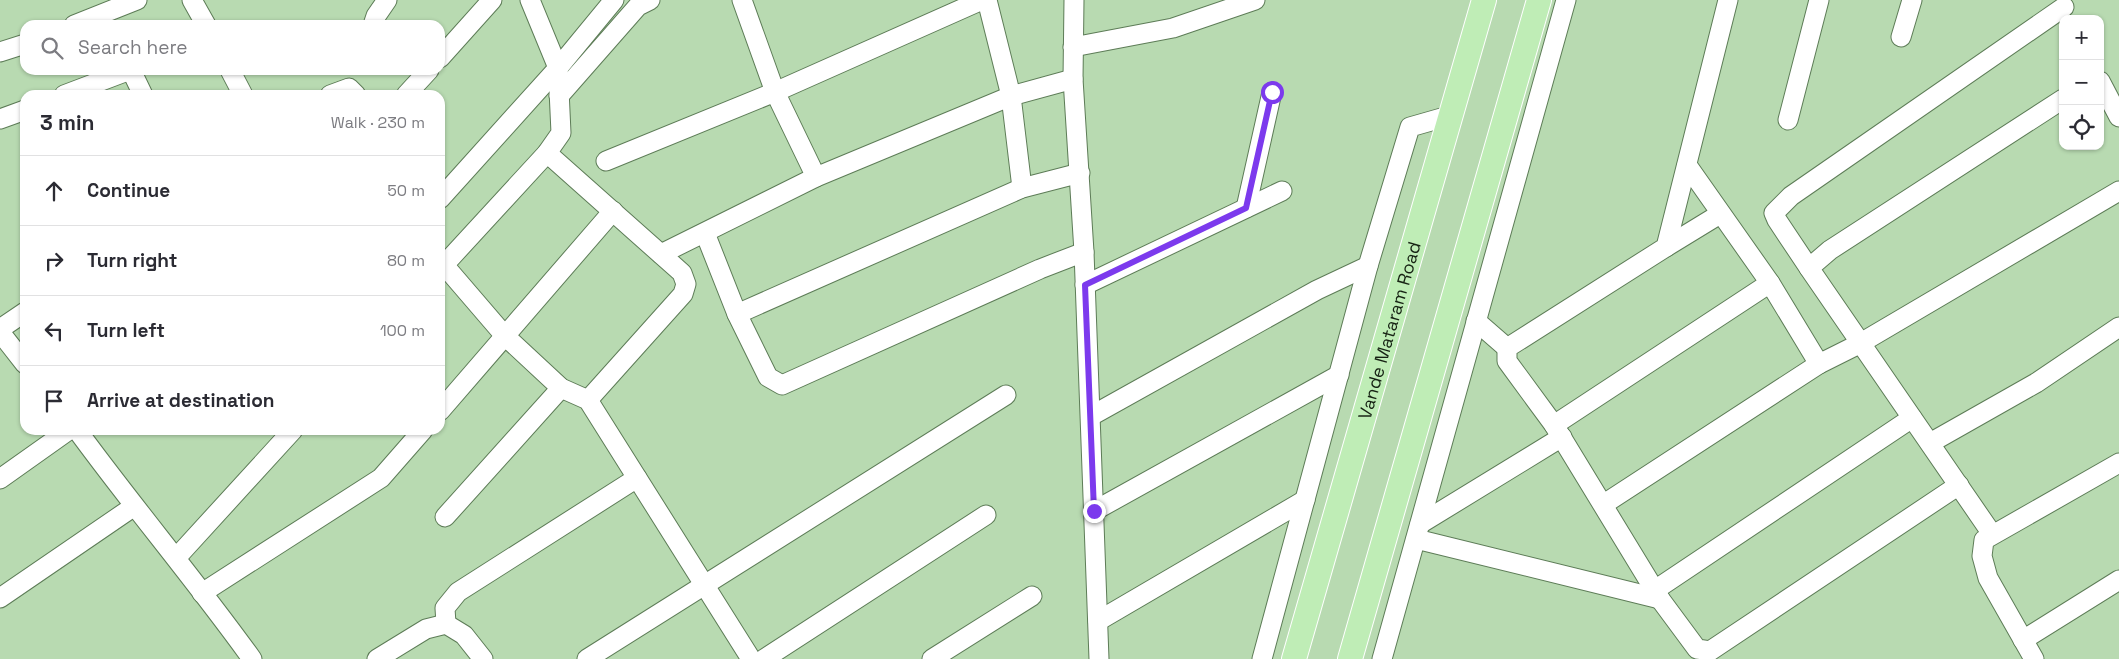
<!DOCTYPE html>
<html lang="en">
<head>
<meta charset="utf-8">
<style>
  :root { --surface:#fff; --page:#f2f2f3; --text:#2b2b33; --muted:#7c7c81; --line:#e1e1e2 }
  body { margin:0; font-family:"Space Grotesk",sans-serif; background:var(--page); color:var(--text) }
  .controls { position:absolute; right:15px; top:15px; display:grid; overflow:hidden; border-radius:10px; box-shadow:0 1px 4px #0004 }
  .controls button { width:45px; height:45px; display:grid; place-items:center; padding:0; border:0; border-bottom:1px solid var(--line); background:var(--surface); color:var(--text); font:25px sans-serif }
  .stop { position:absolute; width:15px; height:15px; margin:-11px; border:4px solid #7c3aed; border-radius:50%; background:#fff }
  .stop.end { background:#7c3aed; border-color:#fff; box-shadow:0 1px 5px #0008 }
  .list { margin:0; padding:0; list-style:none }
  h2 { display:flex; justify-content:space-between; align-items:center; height:65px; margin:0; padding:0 20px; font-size:21px }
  h2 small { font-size:16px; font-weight:400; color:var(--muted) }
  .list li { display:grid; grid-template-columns:32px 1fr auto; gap:15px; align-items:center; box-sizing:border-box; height:70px; padding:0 20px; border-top:1px solid var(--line) }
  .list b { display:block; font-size:19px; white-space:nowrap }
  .list em { font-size:16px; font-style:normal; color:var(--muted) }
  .icon { flex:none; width:28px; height:28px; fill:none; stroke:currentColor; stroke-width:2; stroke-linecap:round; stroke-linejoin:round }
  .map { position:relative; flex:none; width:2119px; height:659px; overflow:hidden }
  .search { position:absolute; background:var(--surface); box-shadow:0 1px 4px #0004; left:20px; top:20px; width:425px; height:55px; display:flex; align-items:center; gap:12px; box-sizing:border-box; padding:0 18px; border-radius:15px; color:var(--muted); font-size:19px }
  .panel { position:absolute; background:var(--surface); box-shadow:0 1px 4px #0004; left:20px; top:90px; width:425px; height:345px; border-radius:15px }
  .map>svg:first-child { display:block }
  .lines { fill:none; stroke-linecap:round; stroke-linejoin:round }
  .minor-casing { stroke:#5d7c57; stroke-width:21 }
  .major-casing { stroke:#fff; stroke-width:26 }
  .minor { stroke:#fff; stroke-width:19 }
  .major { stroke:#bfedb6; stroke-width:24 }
  .route { stroke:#7c3aed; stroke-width:6 }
  .labels { text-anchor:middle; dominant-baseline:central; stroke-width:4; stroke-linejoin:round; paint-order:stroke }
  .street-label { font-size:18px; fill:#162213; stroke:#b8dab1 }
</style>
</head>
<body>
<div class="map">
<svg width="2119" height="659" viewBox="0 0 2119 659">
  <rect width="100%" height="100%" fill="#b8dab1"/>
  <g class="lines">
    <g class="minor-casing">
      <g id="minor">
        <polyline points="192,0 206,25"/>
        <polyline points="742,0 775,92 816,177"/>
        <polyline points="987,0 1011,96 1022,188"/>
        <polyline points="1074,0 1073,79 1084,252 1099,659"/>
        <polyline points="1728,0 1666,247 1507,348 1507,361 1554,425 1660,599 1697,649 1710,651 1959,485"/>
        <polyline points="74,25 137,0"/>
        <polyline points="373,25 376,16 387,0"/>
        <polyline points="1901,37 1912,0"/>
        <polyline points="1073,47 1173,28 1255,0"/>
        <polyline points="0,52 25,44"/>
        <polyline points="440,58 492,0"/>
        <polyline points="131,70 143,95"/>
        <polyline points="230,70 243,95"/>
        <polyline points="2100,81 2119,117"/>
        <polyline points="64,95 130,70"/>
        <polyline points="330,95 349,88 356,95"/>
        <polyline points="406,95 429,70"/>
        <polyline points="559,96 638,6 650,0"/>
        <polyline points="0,119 25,110"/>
        <polyline points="1788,120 1819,0"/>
        <polyline points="547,153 682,273 686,284 683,294 588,400"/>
        <polyline points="606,161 775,92 982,0"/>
        <polyline points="1687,165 1770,283 1819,364 1859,344 2119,191"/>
        <polyline points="440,199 558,68 614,0"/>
        <polyline points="1246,208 1272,92"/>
        <polyline points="705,233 737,314 768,377 782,385 1040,269 1084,252"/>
        <polyline points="1666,247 1720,214"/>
        <polyline points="661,254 816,177 1011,96 1073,79"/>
        <polyline points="440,262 444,265 547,153 561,133 558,68 530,0"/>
        <polyline points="1809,268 1777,220 1774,213 1791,196 2064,7"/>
        <polyline points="440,270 444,265 505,336 561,388 588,400 751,659"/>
        <polyline points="1085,285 1282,191"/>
        <polyline points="737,314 1022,188 1080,173"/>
        <polyline points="1476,321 1507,348"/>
        <polyline points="0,329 25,312"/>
        <polyline points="0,332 25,364"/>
        <polyline points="440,411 613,211"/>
        <polyline points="1091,416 1317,290 1368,266"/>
        <polyline points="1554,425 1770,283"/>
        <path d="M77,430c57,78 119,151 175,229"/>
        <polyline points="1930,443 2036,383 2119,327"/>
        <polyline points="0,479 69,430"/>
        <polyline points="1604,504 1819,364"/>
        <polyline points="1094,511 1339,375"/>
        <polyline points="445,517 561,388"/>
        <polyline points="1420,524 1562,437"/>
        <polyline points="1992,534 1809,268 1830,250 2063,99"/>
        <polyline points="1416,539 1660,599"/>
        <polyline points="177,557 293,430"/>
        <polyline points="1655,590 1912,418"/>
        <polyline points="202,593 381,478 423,430"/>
        <polyline points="0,598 133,507"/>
        <polyline points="1098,621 1305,500"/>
        <polyline points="446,624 445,608 458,592 637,478"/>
        <polyline points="2023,640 2119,580"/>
        <polyline points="377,659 426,629 446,624 464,635 483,659"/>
        <polyline points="587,659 1006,395"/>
        <polyline points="764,659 986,515"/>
        <polyline points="932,659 1032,596"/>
        <polyline points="1262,659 1368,266 1410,127 1452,115"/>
        <polyline points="1382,659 1566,0"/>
        <polyline points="2034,659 1988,578 1982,556 1984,540 2119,463"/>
      </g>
    </g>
    <g class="major-casing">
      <g id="major">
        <path id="s1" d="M1294,659l190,-659"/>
        <polyline points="1350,659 1539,0"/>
      </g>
    </g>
    <use href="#minor" class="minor"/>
    <use href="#major" class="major"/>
  </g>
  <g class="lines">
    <polyline class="route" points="1094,511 1085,285 1246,208 1272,92"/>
  </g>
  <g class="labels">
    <g class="street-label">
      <text stroke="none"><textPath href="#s1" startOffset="342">Vande Mataram Road</textPath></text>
    </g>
  </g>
</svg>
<div class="controls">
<button>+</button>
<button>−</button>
<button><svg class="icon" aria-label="locate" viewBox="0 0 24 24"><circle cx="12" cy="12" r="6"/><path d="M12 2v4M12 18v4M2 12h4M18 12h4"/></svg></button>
</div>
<div class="stop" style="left:1272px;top:92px"></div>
<div class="stop end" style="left:1094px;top:511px"></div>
<div class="search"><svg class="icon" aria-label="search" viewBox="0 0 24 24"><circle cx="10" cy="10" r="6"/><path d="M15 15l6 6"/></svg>Search here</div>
<section class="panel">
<h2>3 min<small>Walk · 230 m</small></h2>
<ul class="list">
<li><svg class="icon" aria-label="ahead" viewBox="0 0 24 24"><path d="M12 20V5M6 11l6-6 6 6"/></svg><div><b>Continue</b></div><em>50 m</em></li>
<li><svg class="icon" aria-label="right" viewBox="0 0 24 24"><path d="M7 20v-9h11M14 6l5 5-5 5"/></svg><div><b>Turn right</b></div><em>80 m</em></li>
<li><svg class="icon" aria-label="left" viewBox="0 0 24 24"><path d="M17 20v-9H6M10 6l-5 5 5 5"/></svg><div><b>Turn left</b></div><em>100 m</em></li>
<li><svg class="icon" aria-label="arrive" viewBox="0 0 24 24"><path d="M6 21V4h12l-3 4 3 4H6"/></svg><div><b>Arrive at destination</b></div></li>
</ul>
</section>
</div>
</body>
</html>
